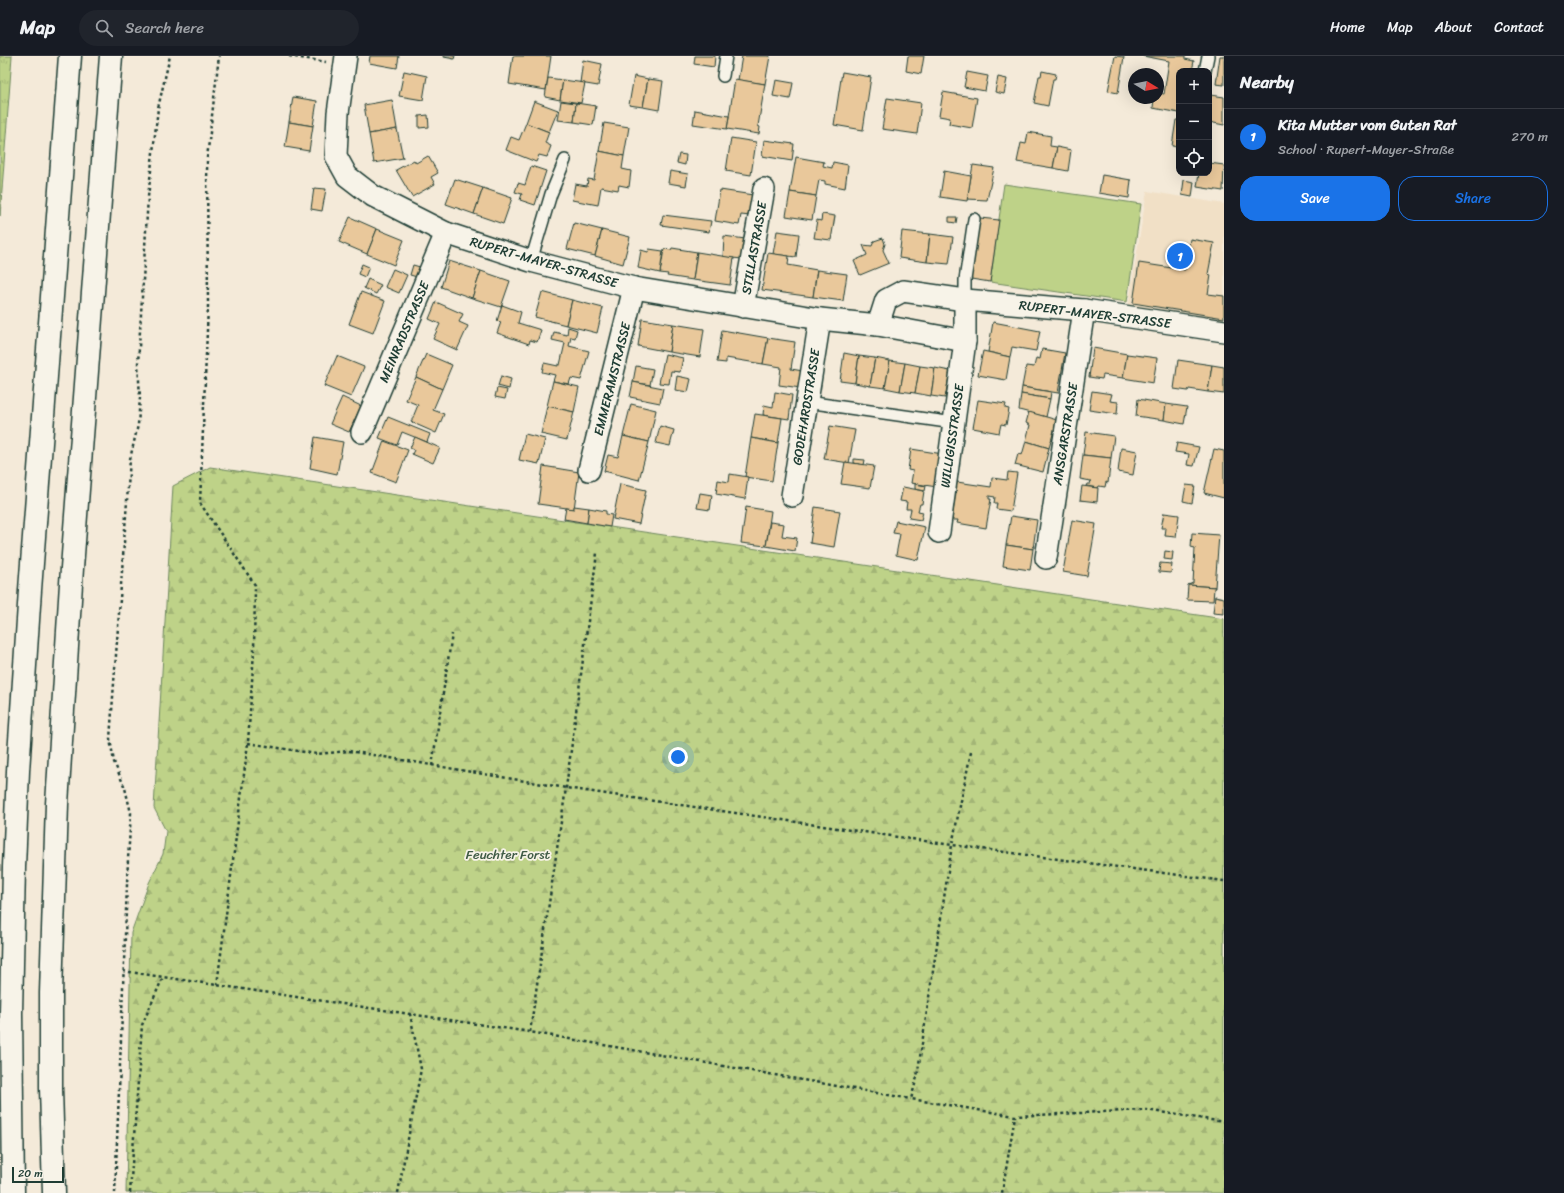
<!DOCTYPE html>
<html lang="en">
<head>
<meta charset="utf-8">
<style>
  :root { --surface:#171b24; --page:#20242c; --text:#f1f3f6; --muted:#9ea1a6; --line:#363941; --accent:#1a73e8 }
  body { margin:0; font-family:Sriracha,sans-serif; background:var(--page); color:var(--text) }
  .controls { position:absolute; right:12px; top:12px; display:grid; overflow:hidden; border-radius:8px; box-shadow:0 4px 16px #0002 }
  .controls button { width:36px; height:36px; display:grid; place-items:center; padding:0; border:0; border-bottom:1px solid var(--line); background:var(--surface); color:var(--text); font:20px sans-serif }
  .compass { position:absolute; left:1128px; top:12px; width:36px; height:36px; border-radius:50%; background:var(--surface); box-shadow:0 4px 16px #0002; rotate:100deg }
  .scale { position:absolute; left:12px; bottom:10px; width:52px; box-sizing:border-box; padding-left:4px; border:2px solid #1f3d34; border-top:0; font-size:11px; line-height:14px; white-space:nowrap; color:#1f3d34; -webkit-text-stroke:3px #f7f3e8; paint-order:stroke }
  .you { position:absolute; left:678px; top:701px; width:14px; height:14px; margin:-10px; border:3px solid #fff; border-radius:50%; background:#1a73e8; box-shadow:0 0 0 6px #1a73e833 }
  .badge { display:grid; place-items:center; width:26px; height:26px; border-radius:50%; background:var(--accent); color:#fff; font-size:13px; font-weight:700 }
  .pin { position:absolute; translate:-50% -50%; border:2px solid #fff; box-shadow:0 1px 4px #0006 }
  .list { margin:0; padding:0; list-style:none }
  h2 { display:flex; justify-content:space-between; align-items:center; height:52px; margin:0; padding:0 16px; font-size:17px }
  h2 small { font-size:13px; font-weight:400; color:var(--muted) }
  .list li { display:grid; grid-template-columns:26px 1fr auto; gap:12px; align-items:center; box-sizing:border-box; height:56px; padding:0 16px; border-top:1px solid var(--line) }
  .list b { display:block; font-size:15px; white-space:nowrap }
  .list p { margin:0; font-size:13px; white-space:nowrap; color:var(--muted) }
  .list em { font-size:13px; font-style:normal; color:var(--muted) }
  .actions { display:flex; gap:8px; padding:12px 16px }
  .actions a { flex:1; padding:9px 0; border:1px solid var(--accent); border-radius:16px; text-align:center; font-size:14px; color:var(--accent) }
  .actions .main { background:var(--accent); color:#fff }
  .icon { flex:none; width:22px; height:22px; fill:none; stroke:currentColor; stroke-width:2; stroke-linecap:round; stroke-linejoin:round }
  .map { position:relative; flex:none; width:1224px; height:1137px; overflow:hidden }
  header { display:flex; align-items:center; gap:24px; box-sizing:border-box; height:56px; padding:0 20px; background:var(--surface); border-bottom:1px solid var(--line) }
  header strong { font-size:19px }
  nav { display:flex; gap:22px; margin-inline-start:auto; font-size:14px }
  .search { width:280px; height:36px; background:var(--page); display:flex; align-items:center; gap:10px; box-sizing:border-box; padding:0 14px; border-radius:22px; color:var(--muted); font-size:15px }
  main { display:flex }
  aside { flex:1; background:var(--surface) }
  .map>svg:first-child { display:block }
  .built { fill:#f1e0c6 }
  .grass { fill:url(#grass-tufts); stroke:#6e885e }
  .forest { fill:url(#forest-firs); stroke:#6e885e }
  .pitch { fill:#bed288; stroke:#6e885e }
  .building { fill:#e9c89b; stroke:#1f3d34 }
  .lines { fill:none; stroke-linecap:round; stroke-linejoin:round }
  .lane-casing { stroke:#1f3d34; stroke-width:14 }
  .street-casing { stroke:#1f3d34; stroke-width:24 }
  .highway-casing { stroke:#1f3d34; stroke-width:25 }
  .path { stroke:#1f3d34; stroke-width:2.5; stroke-dasharray:3 3; stroke-linecap:butt }
  .lane { stroke:#f7f3e8; stroke-width:11 }
  .street { stroke:#f7f3e8; stroke-width:21 }
  .highway { stroke:#f7f3e8; stroke-width:22 }
  .labels { text-anchor:middle; dominant-baseline:central; stroke-width:3.5; stroke-linejoin:round; paint-order:stroke }
  .street-label { font-size:13px; fill:#1f3d34; stroke:#f7f3e8 }
  .park-label { font-size:13px; fill:#3f5b45; stroke:#f7f3e8 }
</style>
</head>
<body>
<header>
<strong>Map</strong>
<div class="search"><svg class="icon" aria-label="search" viewBox="0 0 24 24"><circle cx="10" cy="10" r="6"/><path d="M15 15l6 6"/></svg>Search here</div>
<nav><a>Home</a><a>Map</a><a>About</a><a>Contact</a></nav>
</header>
<main>
<div class="map">
<svg width="1224" height="1137" viewBox="0 0 1224 1137">
  <defs>
    <pattern id="grass-tufts" width="24" height="20" patternUnits="userSpaceOnUse"><rect width="24" height="20" fill="#bed288"/><path d="M3 7l-1-3M5 7V3M7 7l1-3M15 17l-1-3M17 17v-4M19 17l1-3" fill="none" stroke="#a3b576"/></pattern>
    <pattern id="forest-firs" width="22" height="20" patternUnits="userSpaceOnUse"><rect width="22" height="20" fill="#bed288"/><path d="M5 1l3.5 6h-7zM16 11l3.5 6h-7z" fill="#a3b576"/></pattern>
  </defs>
  <rect width="100%" height="100%" fill="#f4ead9"/>
  <filter id="ink" filterUnits="userSpaceOnUse"><feTurbulence type="fractalNoise" baseFrequency=".025" numOctaves="2"/><feDisplacementMap in="SourceGraphic" scale="8" xChannelSelector="R" yChannelSelector="G"/><feConvolveMatrix kernelMatrix="1 2 1 2 8 2 1 2 1" color-interpolation-filters="sRGB"/></filter>
  <g filter="url(#ink)">
    <polygon class="built" points="1147,135 1224,148 1224,260 1223,267 1128,252"/>
    <polygon class="grass" points="0,0 12,0 0,160"/>
    <polygon class="forest" points="210,411 1224,563 1224,1137 126,1137 131,877 149,827 163,798 166,775 154,752 173,430"/>
    <polygon class="pitch" points="1004,128 1141,148 1127,246 990,226"/>
    <g class="building">
      <polygon points="370,0 399,0 397,12 369,7"/>
      <polygon points="444,0 455,0 454,3 444,1"/>
      <polygon points="513,0 551,0 546,34 509,28"/>
      <polygon points="695,0 715,0 714,11 694,8"/>
      <polygon points="742,0 770,0 765,28 738,24"/>
      <polygon points="908,0 924,0 921,18 906,15"/>
      <polygon points="1115,0 1124,1 1118,37 1108,35"/>
      <polygon points="1143,0 1185,0 1185,3 1194,5 1192,15 1179,15 1179,57 1153,52 1154,42 1158,42 1158,37 1164,38 1169,5"/>
      <polygon points="1220,0 1224,0 1224,29 1216,28"/>
      <polygon points="583,4 602,8 598,30 580,27"/>
      <polygon points="404,15 427,20 423,44 399,40"/>
      <polygon points="1042,15 1056,18 1055,23 1053,23 1048,50 1034,47 1039,20 1041,20"/>
      <polygon points="842,16 871,21 863,74 834,69"/>
      <polygon points="967,16 988,20 985,35 964,31"/>
      <polygon points="634,20 648,23 643,51 629,49"/>
      <polygon points="998,21 1007,23 1004,38 995,36"/>
      <polygon points="548,22 563,24 560,44 545,41"/>
      <polygon points="648,23 663,25 659,54 643,51"/>
      <polygon points="735,23 765,28 758,70 760,71 759,78 727,73"/>
      <polygon points="563,24 585,27 581,47 560,44"/>
      <polygon points="776,24 793,27 790,43 773,40"/>
      <polygon points="943,36 977,42 972,72 949,68 950,62 939,60"/>
      <polygon points="1211,39 1224,41 1224,69 1209,66 1209,50"/>
      <polygon points="293,41 317,45 313,70 289,66"/>
      <polygon points="887,42 921,47 917,78 882,73"/>
      <polygon points="392,44 397,73 369,78 364,49"/>
      <polygon points="534,45 558,54 549,76 526,67"/>
      <polygon points="561,45 576,47 574,66 558,64"/>
      <polygon points="576,47 596,50 593,69 574,66"/>
      <polygon points="695,54 729,60 727,73 693,68"/>
      <polygon points="428,59 429,71 419,72 419,60"/>
      <polygon points="1176,64 1179,64 1179,91 1172,90"/>
      <polygon points="289,66 313,70 309,95 285,91"/>
      <polygon points="526,67 549,76 545,87 551,90 547,101 539,99 536,106 506,94 511,81 519,84"/>
      <polygon points="604,67 629,71 624,100 599,95"/>
      <polygon points="397,73 403,102 374,107 369,78"/>
      <polygon points="1028,76 1051,80 1050,90 1057,91 1053,112 1017,106 1021,87 1026,88"/>
      <polygon points="731,82 756,86 751,119 726,115"/>
      <polygon points="764,84 794,88 792,105 762,100"/>
      <polygon points="1057,91 1071,94 1068,115 1053,112"/>
      <polygon points="599,95 624,100 622,113 631,115 629,131 619,129 618,134 601,131 598,149 572,144 575,128 587,130 588,123 594,124"/>
      <polygon points="679,98 686,99 685,109 677,107"/>
      <polygon points="428,100 438,117 431,121 435,128 412,141 396,114 414,104 416,107"/>
      <polygon points="796,101 824,106 823,110 832,112 833,106 848,109 845,132 825,128 825,125 819,124 816,140 790,136"/>
      <polygon points="1209,107 1224,109 1223,135 1197,131 1199,117 1209,117"/>
      <polygon points="973,109 994,112 987,144 967,143"/>
      <polygon points="531,110 546,115 535,149 520,144 522,138 515,136 518,127 525,129"/>
      <polygon points="670,115 688,118 686,130 668,127"/>
      <polygon points="944,115 971,120 967,145 940,141"/>
      <polygon points="1102,119 1131,124 1129,142 1099,137"/>
      <polygon points="455,123 483,132 474,158 446,148"/>
      <polygon points="1184,124 1194,126 1192,141 1182,139"/>
      <polygon points="314,132 326,133 322,155 311,153"/>
      <polygon points="483,132 512,142 503,168 474,158"/>
      <polygon points="720,134 753,139 750,160 741,159 739,169 715,165"/>
      <polygon points="790,136 816,140 812,164 786,160"/>
      <polygon points="822,158 835,160 831,184 814,182 817,164 821,165"/>
      <polygon points="663,159 711,165 709,176 661,169"/>
      <polygon points="350,161 377,173 367,198 339,186"/>
      <polygon points="949,161 957,161 956,167 949,166"/>
      <polygon points="980,162 999,164 990,226 971,223"/>
      <polygon points="574,167 602,174 595,200 567,193"/>
      <polygon points="377,173 404,184 394,209 367,198"/>
      <polygon points="602,174 630,181 623,208 595,200"/>
      <polygon points="777,175 799,178 796,201 773,198"/>
      <polygon points="902,175 930,178 927,206 899,202"/>
      <polygon points="930,178 953,181 949,208 927,206"/>
      <polygon points="724,180 745,183 742,203 723,201"/>
      <polygon points="883,182 885,188 883,194 889,207 860,219 854,205 867,199 863,189 872,190 874,185"/>
      <polygon points="1190,183 1214,187 1208,218 1211,219 1208,238 1224,240 1224,262 1133,247 1139,207 1185,214"/>
      <polygon points="672,192 697,196 693,224 667,220 668,218 660,217 664,193 671,194"/>
      <polygon points="649,193 663,195 660,217 638,212 641,194 648,196"/>
      <polygon points="697,196 734,202 730,229 693,224"/>
      <polygon points="768,197 789,200 788,209 817,214 813,241 762,234"/>
      <polygon points="449,205 481,215 472,242 441,231"/>
      <polygon points="362,208 369,211 365,221 358,218"/>
      <polygon points="413,209 420,211 417,221 410,219"/>
      <polygon points="393,213 407,219 399,237 385,231"/>
      <polygon points="817,214 847,218 843,245 813,241"/>
      <polygon points="481,215 510,225 501,251 472,242"/>
      <polygon points="368,223 381,229 376,238 364,232"/>
      <polygon points="361,236 385,245 373,277 349,268"/>
      <polygon points="542,236 572,244 566,269 535,261"/>
      <polygon points="572,244 603,252 597,277 566,269"/>
      <polygon points="436,246 463,258 459,266 468,270 457,294 433,283 440,268 429,263"/>
      <polygon points="502,249 521,256 518,267 541,274 537,286 530,284 529,288 497,277 501,266 497,265"/>
      <polygon points="642,263 673,268 669,296 638,290"/>
      <polygon points="993,266 1040,275 1036,295 1012,291 1010,301 988,296"/>
      <polygon points="673,268 704,273 700,301 669,296"/>
      <polygon points="568,271 577,274 575,282 571,281 569,290 589,295 581,324 571,322 569,328 553,325 555,319 542,316 544,307 558,310 558,308 560,309 565,287 552,284 554,276 567,279"/>
      <polygon points="722,274 768,282 763,308 726,302 726,307 717,306"/>
      <polygon points="768,282 795,286 791,313 803,315 801,332 779,329 781,311 763,308"/>
      <polygon points="1093,292 1127,298 1123,322 1103,319 1102,323 1089,321"/>
      <polygon points="1042,293 1065,297 1058,337 1022,331 1026,310 1034,311 1036,302 1040,303"/>
      <polygon points="983,295 1010,301 1006,324 978,319"/>
      <polygon points="844,297 859,300 855,327 840,325"/>
      <polygon points="426,298 452,309 442,333 416,321"/>
      <polygon points="665,298 683,302 680,316 671,315 669,328 659,327"/>
      <polygon points="1127,298 1157,302 1153,327 1123,322"/>
      <polygon points="337,300 364,311 351,341 324,330"/>
      <polygon points="859,300 875,302 870,330 855,327"/>
      <polygon points="875,302 890,305 885,332 870,330"/>
      <polygon points="1178,304 1212,309 1208,336 1189,333 1188,335 1174,333"/>
      <polygon points="890,305 905,307 900,335 885,332"/>
      <polygon points="905,307 920,310 915,337 900,335"/>
      <polygon points="1212,309 1224,311 1224,338 1208,336"/>
      <polygon points="636,310 653,313 650,329 633,326"/>
      <polygon points="920,310 935,312 931,340 915,337"/>
      <polygon points="935,312 950,315 945,342 931,340"/>
      <polygon points="501,320 511,323 509,333 498,330"/>
      <polygon points="677,320 691,323 688,336 675,334"/>
      <polygon points="416,321 442,333 433,354 444,358 436,377 411,366 418,349 406,344"/>
      <polygon points="553,325 579,331 574,356 547,350"/>
      <polygon points="633,326 663,332 660,347 630,341"/>
      <polygon points="1022,331 1051,336 1050,343 1021,338"/>
      <polygon points="497,332 507,334 505,343 495,341"/>
      <polygon points="1092,335 1112,338 1110,345 1118,346 1117,358 1089,354"/>
      <polygon points="775,336 792,339 789,363 763,359 764,349 773,351"/>
      <polygon points="1021,338 1050,343 1046,361 1019,354"/>
      <polygon points="342,341 361,350 349,376 330,368"/>
      <polygon points="1138,343 1166,348 1164,364 1136,360"/>
      <polygon points="978,344 1006,348 1005,352 1009,353 1006,369 1001,368 999,377 973,372"/>
      <polygon points="631,348 656,354 649,386 623,380"/>
      <polygon points="1166,348 1187,351 1184,368 1164,364"/>
      <polygon points="547,350 574,356 567,384 541,378"/>
      <polygon points="1029,356 1057,364 1049,392 1026,385 1030,369 1026,367"/>
      <polygon points="755,358 782,362 778,387 751,382"/>
      <polygon points="388,361 430,378 427,386 402,376 397,389 379,382"/>
      <polygon points="660,370 674,374 670,390 656,387"/>
      <polygon points="830,370 855,374 849,407 824,403"/>
      <polygon points="1086,376 1114,380 1111,402 1083,399"/>
      <polygon points="525,378 545,383 539,408 519,404"/>
      <polygon points="623,380 649,386 639,424 604,415 608,399 618,401"/>
      <polygon points="315,381 343,386 337,418 310,412"/>
      <polygon points="415,381 440,392 433,407 412,398 414,394 410,392"/>
      <polygon points="751,382 778,387 772,425 745,421"/>
      <polygon points="384,385 408,394 396,426 372,417"/>
      <polygon points="1026,385 1049,392 1043,416 1015,409 1018,398 1022,399"/>
      <polygon points="1177,387 1199,391 1194,410 1187,409 1189,398 1175,396"/>
      <polygon points="1121,392 1137,395 1133,419 1118,416"/>
      <polygon points="911,393 943,398 937,431 911,427 913,415 908,414"/>
      <polygon points="1214,393 1224,395 1224,442 1204,437"/>
      <polygon points="1083,399 1111,402 1108,427 1106,426 1105,431 1099,430 1098,432 1086,430 1087,428 1090,428 1091,425 1080,423"/>
      <polygon points="854,403 865,404 864,409 854,407"/>
      <polygon points="845,406 874,410 870,432 841,428"/>
      <polygon points="543,410 579,416 574,453 538,448"/>
      <polygon points="1008,416 1017,417 1011,455 996,453 997,447 994,447 995,441 989,440 989,443 991,443 986,472 957,467 958,464 952,464 957,426 991,431 992,422 1007,424"/>
      <polygon points="730,418 748,421 745,443 716,438 718,424 729,426"/>
      <polygon points="620,428 646,434 639,468 613,463"/>
      <polygon points="915,428 926,430 925,435 915,433"/>
      <polygon points="1186,429 1195,430 1192,447 1183,445"/>
      <polygon points="1082,430 1098,432 1097,446 1080,444"/>
      <polygon points="903,431 924,435 922,448 920,448 918,455 923,456 921,464 909,462 911,453 906,453 907,446 900,445"/>
      <polygon points="700,437 712,439 710,454 697,452"/>
      <polygon points="574,450 589,452 587,467 564,463 566,452 574,453"/>
      <polygon points="746,451 771,455 766,490 741,487"/>
      <polygon points="815,451 840,455 834,491 810,487"/>
      <polygon points="589,452 606,455 606,458 612,459 610,471 587,467"/>
      <polygon points="1164,457 1179,459 1176,481 1165,480 1166,472 1161,472"/>
      <polygon points="1011,460 1037,464 1033,493 1006,489"/>
      <polygon points="1072,464 1096,468 1087,520 1063,516"/>
      <polygon points="896,465 925,471 918,504 896,499 900,478 893,477"/>
      <polygon points="770,466 784,468 782,480 797,482 795,495 766,490"/>
      <polygon points="1192,477 1219,479 1215,531 1188,529 1193,527 1195,492 1191,491"/>
      <polygon points="1006,489 1033,493 1030,514 1003,510"/>
      <polygon points="1165,495 1173,496 1172,504 1164,503"/>
      <polygon points="1160,507 1172,508 1171,517 1159,516"/>
      <polygon points="1188,529 1215,531 1215,532 1214,532 1213,545 1187,544"/>
      <polygon points="1215,540 1224,542 1224,558 1213,557"/>
    </g>
    <g class="lines">
      <g class="lane-casing">
        <g id="lane">
          <polyline points="1205,15 1208,0"/>
          <polyline points="723,20 726,0"/>
          <polyline points="531,205 551,138 565,104"/>
          <polyline points="965,244 965,224 974,163"/>
          <polyline points="807,346 954,367"/>
        </g>
      </g>
      <g class="street-casing">
        <g id="street">
          <polyline points="346,0 338,57 336,100 347,120 373,140 446,177 531,205 634,232 820,263 878,269 965,285 965,244 1084,254 1224,275"/>
          <polyline points="743,251 764,133"/>
          <polyline points="878,269 886,244 903,235 965,244"/>
          <polyline points="362,376 446,177"/>
          <polyline points="589,414 634,232"/>
          <polyline points="792,440 820,263"/>
          <polyline points="939,476 965,285"/>
          <polyline points="1046,502 1084,254"/>
        </g>
      </g>
      <g class="highway-casing">
        <g id="highway">
          <polyline points="13,1137 11,957 14,811 18,715 30,534 70,0"/>
          <polyline points="54,1137 51,1032 51,937 57,748 72,512 111,0"/>
        </g>
      </g>
      <g class="path">
        <polyline points="289,0 326,6"/>
        <polyline points="248,687 317,698 349,695 566,732 952,789 1224,825"/>
        <polyline points="971,696 952,789 917,1021 911,1043 1015,1060 1146,1054 1224,1066"/>
        <polyline points="432,710 452,578"/>
        <polyline points="123,915 530,976 911,1043"/>
        <polyline points="217,929 248,687 254,595 255,529 200,447 208,250 207,102 219,0"/>
        <polyline points="530,976 566,732 597,497"/>
        <polyline points="115,1137 128,803 131,757 125,732 114,706 110,683 130,403 138,369 140,341 138,308 148,141 158,52 170,0"/>
        <polyline points="130,1137 142,969 163,921"/>
        <polyline points="398,1137 421,1013 410,958"/>
        <polyline points="1002,1137 1015,1060"/>
      </g>
      <use href="#lane" class="lane"/>
      <use href="#street" class="street"/>
      <use href="#highway" class="highway"/>
    </g>
  </g>
  <g class="labels">
    <g class="street-label">
      <text transform="translate(754 192) rotate(-80)">STILLASTRASSE</text>
      <text transform="translate(544 206) rotate(16)">RUPERT-MAYER-STRASSE</text>
      <text transform="translate(1095 258) rotate(7)">RUPERT-MAYER-STRASSE</text>
      <text transform="translate(404 276) rotate(-67)">MEINRADSTRASSE</text>
      <text transform="translate(612 323) rotate(-76)">EMMERAMSTRASSE</text>
      <text transform="translate(806 351) rotate(-81)">GODEHARDSTRASSE</text>
      <text transform="translate(1065 378) rotate(-81)">ANSGARSTRASSE</text>
      <text transform="translate(952 380) rotate(-82)">WILLIGISSTRASSE</text>
    </g>
    <g class="park-label">
      <text x="508" y="798">Feuchter Forst</text>
    </g>
  </g>
</svg>
<div class="controls">
<button>+</button>
<button>−</button>
<button><svg class="icon" aria-label="locate" viewBox="0 0 24 24"><circle cx="12" cy="12" r="6"/><path d="M12 2v4M12 18v4M2 12h4M18 12h4"/></svg></button>
</div>
<svg class="compass" viewBox="-18 -18 36 36"><path d="M0-13l5 13h-10z" fill="#e53935"/><path d="M0 13l5-13h-10z" fill="#9ea1a6"/></svg>
<div class="scale">20 m</div>
<div class="you"></div>
<div class="pin badge" style="left:1180px;top:200px">1</div>
</div>
<aside>
<h2>Nearby<small></small></h2>
<ul class="list">
<li><span class="badge">1</span><div><b>Kita Mutter vom Guten Rat</b><p>School · Rupert-Mayer-Straße</p></div><em>270 m</em></li>
</ul>
<div class="actions"><a class="main">Save</a><a>Share</a></div>
</aside>
</main>
</body>
</html>
